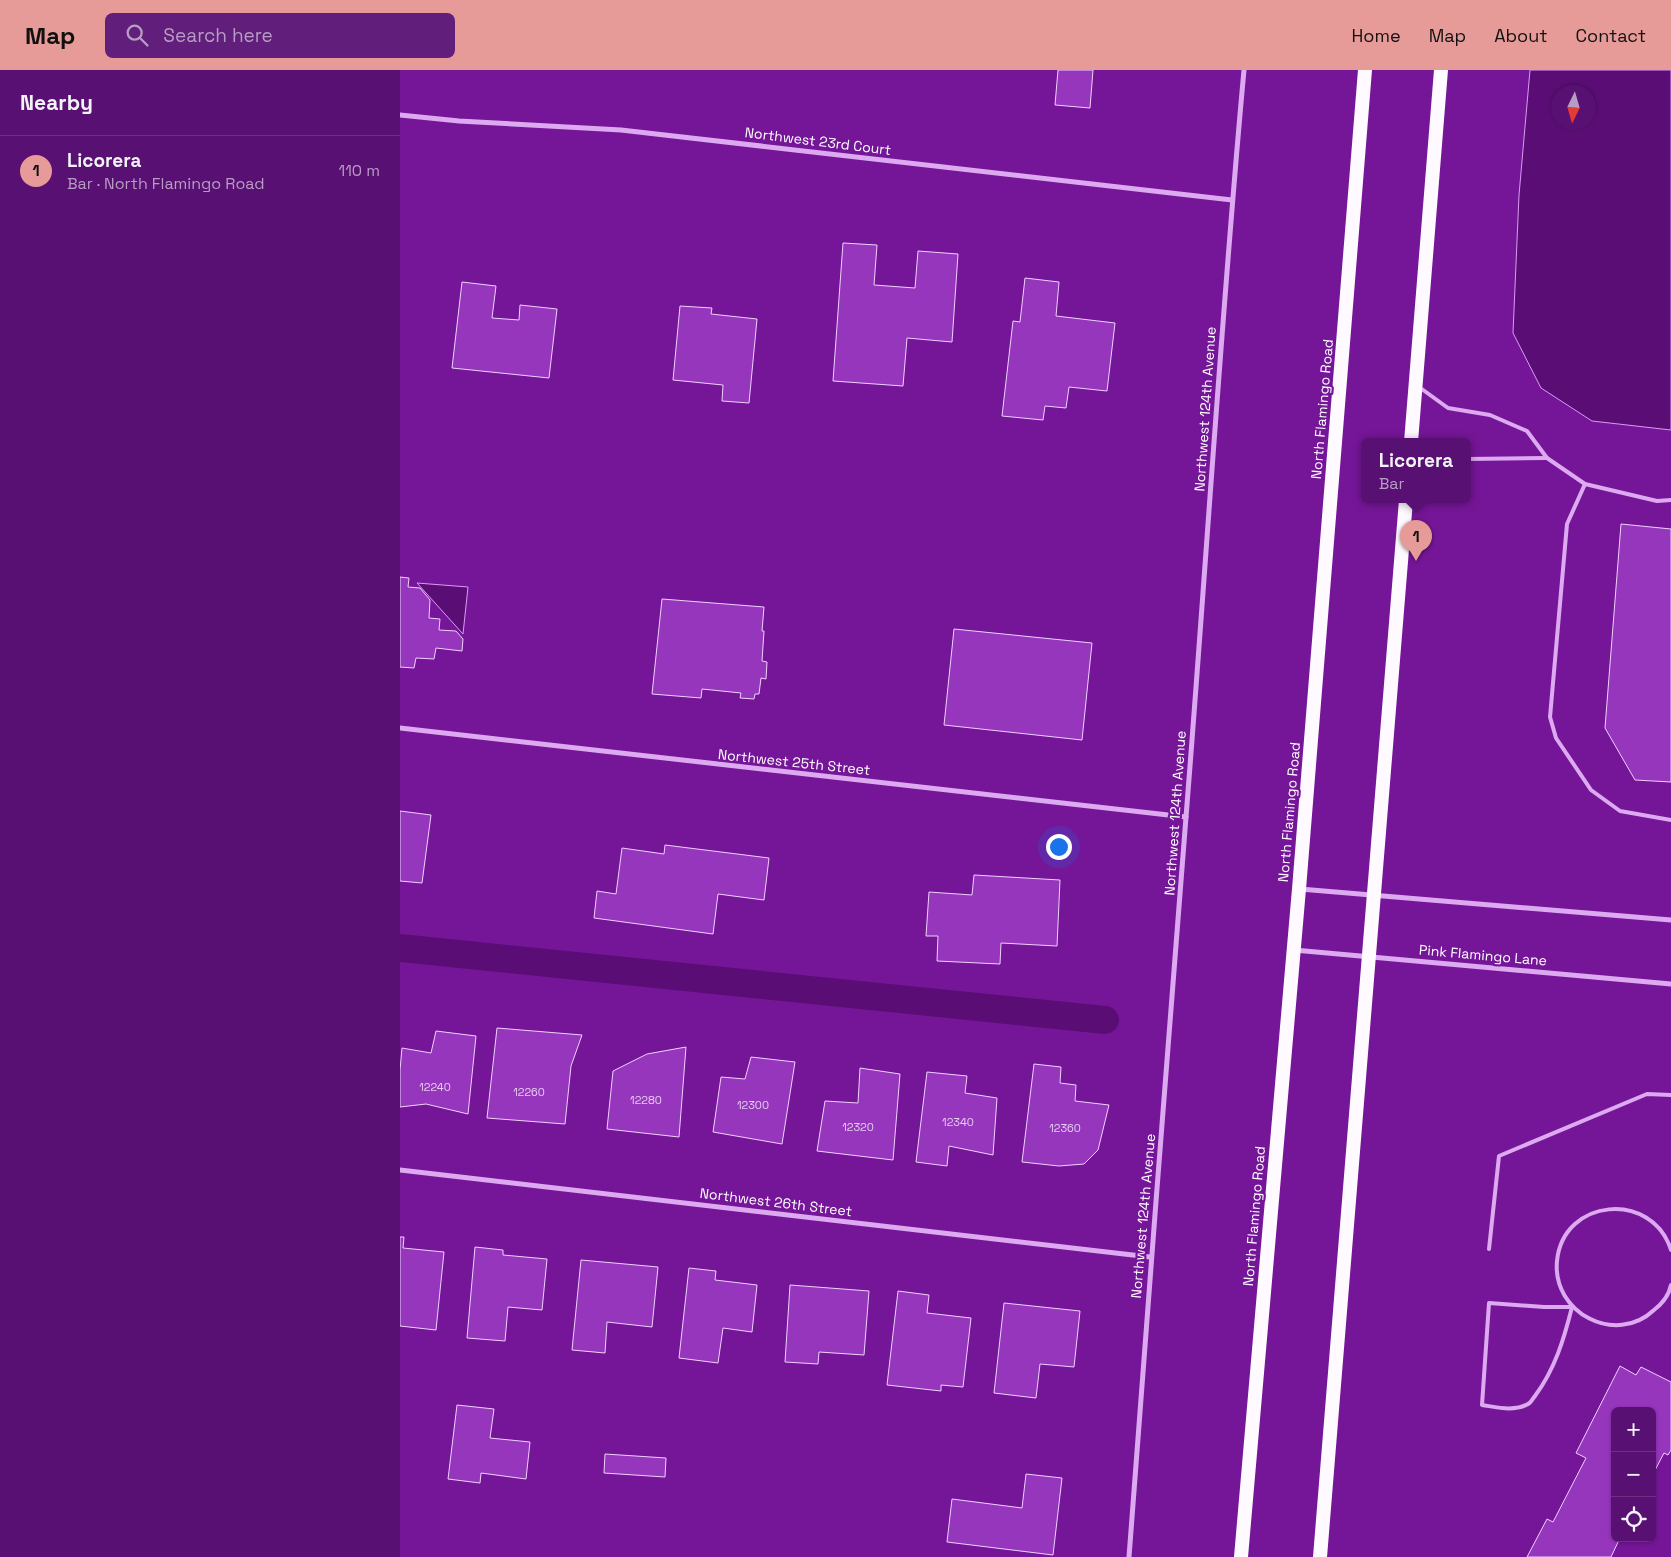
<!DOCTYPE html>
<html lang="en">
<head>
<meta charset="utf-8">
<style>
  :root { --surface:#581072; --page:#611e7a; --text:#f1f3f6; --muted:#b79dc4; --line:#6d3084; --accent:#e69b98 }
  body { margin:0; font-family:"Space Grotesk",sans-serif; background:var(--page); color:var(--text) }
  .controls { position:absolute; right:15px; bottom:15px; display:grid; overflow:hidden; border-radius:8px; box-shadow:0 1px 4px #0004 }
  .controls button { width:45px; height:45px; display:grid; place-items:center; padding:0; border:0; border-bottom:1px solid var(--line); background:var(--surface); color:var(--text); font:25px sans-serif }
  .compass { position:absolute; left:1151px; top:15px; width:45px; height:45px; border-radius:50%; background:var(--surface); box-shadow:0 1px 4px #0004; rotate:185deg }
  .you { position:absolute; left:658px; top:776px; width:18px; height:18px; margin:-12px; border:4px solid #fff; border-radius:50%; background:#1a73e8; box-shadow:0 0 0 8px #1a73e833 }
  .badge { display:grid; place-items:center; width:32px; height:32px; border-radius:50%; background:var(--accent); color:#111; font-size:16px; font-weight:700 }
  .pin { position:absolute; translate:-50% -41px; filter:drop-shadow(0 1px 2px #0008) }
  .pin::after { content:''; position:absolute; top:26px; width:18px; height:15px; background:inherit; clip-path:polygon(0 0,100% 0,50% 100%) }
  .popup { position:absolute; left:961px; top:368px; width:110px; height:65px; box-sizing:border-box; display:grid; place-content:center; border-radius:8px; background:var(--surface); filter:drop-shadow(0 1px 4px #0005); font-size:16px; white-space:nowrap; color:var(--muted) }
  .popup b { font-size:19px; color:var(--text) }
  .popup::after { content:''; position:absolute; left:50%; top:100%; margin-left:-10px; border:10px solid transparent; border-top-color:var(--surface) }
  .list { margin:0; padding:0; list-style:none }
  h2 { display:flex; justify-content:space-between; align-items:center; height:65px; margin:0; padding:0 20px; font-size:21px }
  h2 small { font-size:16px; font-weight:400; color:var(--muted) }
  .list li { display:grid; grid-template-columns:32px 1fr auto; gap:15px; align-items:center; box-sizing:border-box; height:70px; padding:0 20px; border-top:1px solid var(--line) }
  .list b { display:block; font-size:19px; white-space:nowrap }
  .list p { margin:0; font-size:16px; white-space:nowrap; color:var(--muted) }
  .list em { font-size:16px; font-style:normal; color:var(--muted) }
  .icon { flex:none; width:28px; height:28px; fill:none; stroke:currentColor; stroke-width:2; stroke-linecap:round; stroke-linejoin:round }
  .map { position:relative; flex:none; width:1271px; height:1487px; overflow:hidden }
  header { display:flex; align-items:center; gap:30px; box-sizing:border-box; height:70px; padding:0 25px; background:var(--accent); color:#111 }
  header strong { font-size:24px }
  nav { display:flex; gap:28px; margin-inline-start:auto; font-size:18px }
  .search { width:350px; height:45px; background:var(--page); display:flex; align-items:center; gap:12px; box-sizing:border-box; padding:0 18px; border-radius:8px; color:var(--muted); font-size:19px }
  main { display:flex }
  aside { flex:1; background:var(--surface) }
  .map>svg:first-child { display:block }
  .water { fill:#5a0e75; stroke:#da9cf4; fill-rule:evenodd }
  .lines { fill:none; stroke-linecap:round; stroke-linejoin:round }
  .canal { stroke:#5a0e75; stroke-width:28 }
  .building { fill:#9636bd; stroke:#f0d1fc }
  .service { stroke:#ddaaf2; stroke-width:4 }
  .minor { stroke:#ddaaf2; stroke-width:5 }
  .trunk { stroke:#fefaff; stroke-width:14 }
  .labels { text-anchor:middle; dominant-baseline:central; stroke-width:4.5; stroke-linejoin:round; paint-order:stroke }
  .number-label { font-size:11px; fill:#e5cdee }
  .street-label { font-size:14px; fill:#fff; stroke:#751698 }
</style>
</head>
<body>
<header>
<strong>Map</strong>
<div class="search"><svg class="icon" aria-label="search" viewBox="0 0 24 24"><circle cx="10" cy="10" r="6"/><path d="M15 15l6 6"/></svg>Search here</div>
<nav><a>Home</a><a>Map</a><a>About</a><a>Contact</a></nav>
</header>
<main>
<aside>
<h2>Nearby<small></small></h2>
<ul class="list">
<li><span class="badge">1</span><div><b>Licorera</b><p>Bar · North Flamingo Road</p></div><em>110 m</em></li>
</ul>
</aside>
<div class="map">
<svg width="1271" height="1487" viewBox="0 0 1271 1487">
  <rect width="100%" height="100%" fill="#751698"/>
  <g class="water">
    <path d="M1130,0h141v360l-79,-9 -51,-33 -28,-55 6,-138zM1158,22h30v30h-30z"/>
    <polygon points="17,513 68,517 63,564"/>
  </g>
  <g class="lines">
    <polyline class="canal" points="0,878 705,950"/>
  </g>
  <g class="building">
    <polygon points="658,0 693,0 690,38 655,35"/>
    <polygon points="443,173 477,175 474,215 515,218 518,181 558,184 552,272 507,268 503,316 433,311"/>
    <polygon points="625,208 659,212 656,246 715,253 707,321 669,317 666,338 645,336 643,350 602,346 613,251 620,252"/>
    <polygon points="62,212 96,216 92,248 119,250 120,235 157,239 149,308 52,298"/>
    <polygon points="280,236 312,238 311,244 357,249 349,333 322,331 323,315 273,310"/>
    <polygon points="1221,454 1271,459 1271,712 1235,710 1205,658"/>
    <polygon points="0,507 9,508 8,517 20,518 30,530 29,548 40,549 39,560 56,561 63,569 62,581 36,578 34,589 16,588 14,598 0,597"/>
    <polygon points="262,529 364,537 362,561 364,561 362,591 367,592 366,609 361,608 359,624 355,624 354,629 340,628 341,623 302,619 301,628 252,624"/>
    <polygon points="554,559 692,573 682,670 544,655"/>
    <polygon points="0,741 31,745 22,813 0,811"/>
    <polygon points="265,775 369,788 364,830 318,824 313,864 194,848 197,821 216,824 222,778 264,784"/>
    <polygon points="574,805 660,810 657,876 601,873 600,894 537,891 538,866 526,866 529,822 572,825"/>
    <polygon points="97,958 182,965 171,996 165,1054 87,1048"/>
    <polygon points="36,961 76,966 68,1044 26,1034 0,1037 0,1000 2,978 31,983"/>
    <polygon points="286,977 279,1067 207,1059 213,1001 247,984"/>
    <polygon points="351,987 395,992 382,1074 313,1062 321,1007 345,1009"/>
    <polygon points="634,994 661,997 660,1013 676,1015 675,1031 709,1035 698,1080 684,1094 659,1096 622,1092"/>
    <polygon points="460,998 500,1004 493,1090 417,1081 425,1031 458,1033"/>
    <polygon points="527,1002 567,1006 565,1023 597,1028 593,1085 549,1076 547,1096 516,1092"/>
    <polygon points="0,1167 4,1167 3,1178 44,1182 36,1260 0,1256"/>
    <polygon points="75,1177 103,1180 103,1185 147,1189 142,1240 108,1237 105,1271 67,1268"/>
    <polygon points="181,1190 258,1197 252,1257 207,1252 205,1283 172,1280"/>
    <polygon points="289,1198 316,1201 315,1210 357,1215 352,1262 323,1258 318,1293 279,1288"/>
    <polygon points="390,1215 469,1221 464,1285 419,1282 418,1294 385,1292"/>
    <polygon points="498,1221 529,1225 527,1243 571,1248 563,1317 541,1315 541,1321 487,1315"/>
    <polygon points="604,1233 680,1241 674,1297 640,1294 636,1328 594,1323"/>
    <polygon points="1220,1296 1236,1305 1241,1297 1271,1312 1271,1380 1268,1385 1264,1383 1252,1406 1252,1341 1215,1341 1215,1468 1220,1468 1211,1487 1127,1487 1147,1449 1153,1452 1186,1388 1176,1383"/>
    <polygon points="57,1335 94,1339 90,1368 130,1372 126,1409 81,1403 80,1413 48,1409"/>
    <polygon points="205,1384 266,1388 265,1407 204,1403"/>
    <polygon points="626,1404 662,1408 653,1485 547,1472 552,1429 622,1438"/>
  </g>
  <g class="lines">
    <g class="service">
      <polyline points="1019,317 1048,338 1090,345 1127,361 1147,388 1185,414 1257,431 1271,430"/>
      <polyline points="1067,389 1147,388"/>
      <polyline points="1185,414 1167,454 1150,647 1156,668 1191,720 1220,741 1271,750"/>
      <polyline points="1089,1179 1099,1086 1247,1024 1271,1025"/>
      <path d="M1271,1180c-19,-60 -108,-52 -114,11 -5,52 59,85 97,49 8,-6 15,-15 17,-25"/>
      <path d="M1089,1233l55,4h28c-8,32 -17,62 -37,89 -2,2 -4,7 -7,8 -14,8 -32,3 -46,1z"/>
    </g>
    <g class="minor">
      <polyline points="0,45 59,51 221,60 832,130"/>
      <polyline points="0,658 786,747"/>
      <polyline points="900,819 1271,850"/>
      <polyline points="894,880 1271,914"/>
      <polyline points="0,1100 750,1187"/>
      <path d="M729,1487c18,-247 38,-493 57,-740 20,-249 35,-498 58,-747"/>
    </g>
    <g class="trunk">
      <polyline points="1011,372 1041,0"/>
      <polyline points="841,1487 899,819 965,0"/>
      <polyline points="920,1487 1006,430"/>
    </g>
  </g>
  <g class="labels">
    <g class="number-label">
      <text x="35" y="1017">12240</text>
      <text x="129" y="1022">12260</text>
      <text x="246" y="1030">12280</text>
      <text x="353" y="1035">12300</text>
      <text x="558" y="1052">12340</text>
      <text x="458" y="1057">12320</text>
      <text x="665" y="1058">12360</text>
    </g>
    <g class="street-label">
      <text transform="translate(418 71) rotate(7)">Northwest 23rd Court</text>
      <text transform="translate(805 339) rotate(-86)">Northwest 124th Avenue</text>
      <text transform="translate(922 339) rotate(-85)">North Flamingo Road</text>
      <text transform="translate(394 692) rotate(6)">Northwest 25th Street</text>
      <text transform="translate(889 742) rotate(-85)">North Flamingo Road</text>
      <text transform="translate(775 743) rotate(-86)">Northwest 124th Avenue</text>
      <text transform="translate(1083 885) rotate(5)">Pink Flamingo Lane</text>
      <text transform="translate(376 1132) rotate(7)">Northwest 26th Street</text>
      <text transform="translate(743 1146) rotate(-85)">Northwest 124th Avenue</text>
      <text transform="translate(854 1146) rotate(-85)">North Flamingo Road</text>
    </g>
  </g>
</svg>
<div class="controls">
<button>+</button>
<button>−</button>
<button><svg class="icon" aria-label="locate" viewBox="0 0 24 24"><circle cx="12" cy="12" r="6"/><path d="M12 2v4M12 18v4M2 12h4M18 12h4"/></svg></button>
</div>
<svg class="compass" viewBox="-18 -18 36 36"><path d="M0-13l5 13h-10z" fill="#e53935"/><path d="M0 13l5-13h-10z" fill="#b79dc4"/></svg>
<div class="you"></div>
<div class="pin badge" style="left:1016px;top:491px">1</div>
<div class="popup"><b>Licorera</b>Bar</div>
</div>
</main>
</body>
</html>
